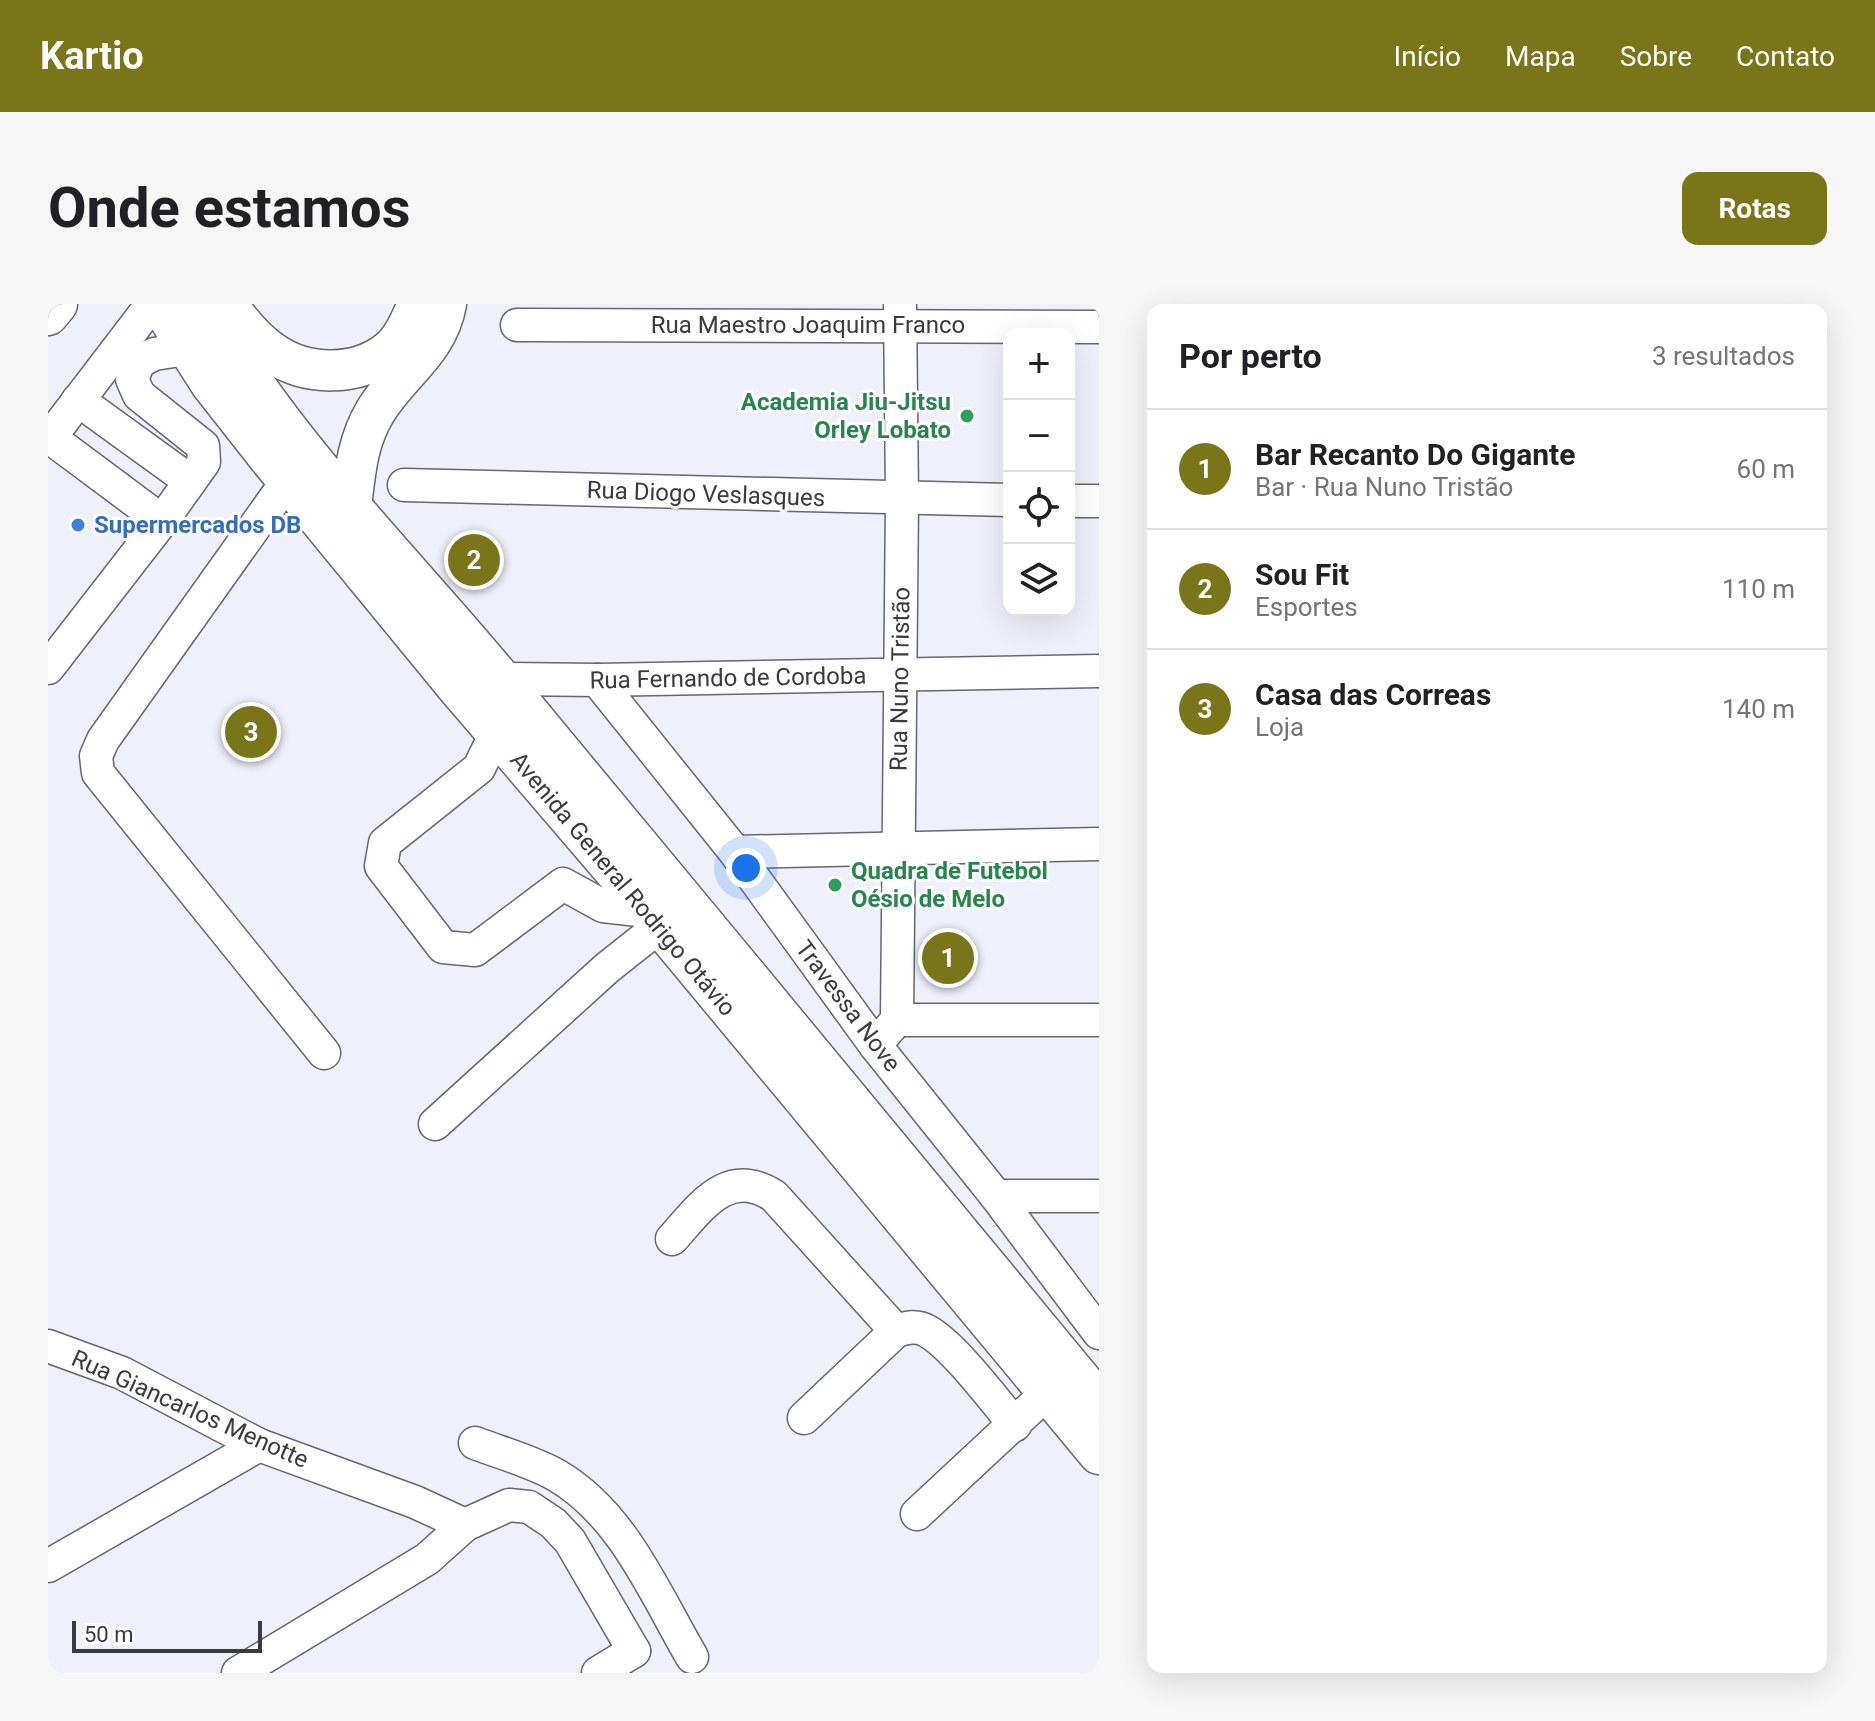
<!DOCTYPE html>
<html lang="pt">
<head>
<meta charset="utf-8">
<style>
  :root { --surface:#fff; --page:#f6f6f6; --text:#202124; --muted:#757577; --line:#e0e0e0; --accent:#7a7519 }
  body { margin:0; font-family:Roboto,sans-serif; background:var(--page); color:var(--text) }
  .controls { position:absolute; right:24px; top:24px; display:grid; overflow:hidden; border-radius:16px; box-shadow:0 8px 32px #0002 }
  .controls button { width:72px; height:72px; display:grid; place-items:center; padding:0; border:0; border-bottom:2px solid var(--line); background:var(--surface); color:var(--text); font:40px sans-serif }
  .scale { position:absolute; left:24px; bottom:20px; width:190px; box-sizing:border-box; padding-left:8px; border:4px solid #3a3b3f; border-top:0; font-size:22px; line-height:28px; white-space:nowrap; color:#3a3b3f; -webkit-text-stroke:6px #fefefe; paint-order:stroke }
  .you { position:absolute; left:698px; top:564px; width:28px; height:28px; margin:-20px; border:6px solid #fff; border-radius:50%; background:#1a73e8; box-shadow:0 0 0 12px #1a73e833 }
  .badge { display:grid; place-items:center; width:52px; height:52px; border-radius:50%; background:var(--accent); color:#fff; font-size:26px; font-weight:700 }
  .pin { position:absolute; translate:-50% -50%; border:4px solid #fff; box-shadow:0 2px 8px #0006 }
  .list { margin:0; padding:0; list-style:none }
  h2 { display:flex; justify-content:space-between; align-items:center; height:104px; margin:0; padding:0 32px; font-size:34px }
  h2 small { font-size:26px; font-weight:400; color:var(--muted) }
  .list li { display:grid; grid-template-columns:52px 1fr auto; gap:24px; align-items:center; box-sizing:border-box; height:120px; padding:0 32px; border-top:2px solid var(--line) }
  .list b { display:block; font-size:30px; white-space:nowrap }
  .list p { margin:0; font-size:26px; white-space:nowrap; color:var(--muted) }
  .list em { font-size:26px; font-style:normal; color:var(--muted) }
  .icon { flex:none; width:44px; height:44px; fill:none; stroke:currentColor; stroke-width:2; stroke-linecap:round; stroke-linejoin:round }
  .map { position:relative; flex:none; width:1051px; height:1369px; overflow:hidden; border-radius:16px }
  header { display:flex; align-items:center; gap:48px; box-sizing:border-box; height:112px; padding:0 40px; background:var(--accent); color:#fff }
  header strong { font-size:38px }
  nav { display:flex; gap:44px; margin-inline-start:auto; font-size:28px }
  .intro { display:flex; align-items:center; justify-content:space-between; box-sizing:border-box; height:192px; padding:0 48px }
  h1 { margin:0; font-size:56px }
  .button { padding:20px 36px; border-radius:16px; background:var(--accent); color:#fff; font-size:28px; font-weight:700 }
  main { display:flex; gap:48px; padding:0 48px }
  aside { flex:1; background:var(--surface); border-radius:16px; box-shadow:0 8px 32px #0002 }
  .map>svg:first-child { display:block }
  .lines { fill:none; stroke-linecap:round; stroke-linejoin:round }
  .minor-casing { stroke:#64676f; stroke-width:35 }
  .major-casing { stroke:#64676f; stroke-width:43 }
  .minor { stroke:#fff; stroke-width:32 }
  .major { stroke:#fff; stroke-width:40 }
  .leisure-dot { fill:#2e9e5b; stroke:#fefefe; stroke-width:3 }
  .shop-dot { fill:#3f7fe0; stroke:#fefefe; stroke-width:3 }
  .labels { text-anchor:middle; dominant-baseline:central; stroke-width:6; stroke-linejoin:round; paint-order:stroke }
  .street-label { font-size:24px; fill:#3a3b3f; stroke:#fefefe }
  .leisure-label { font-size:24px; font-weight:bold; fill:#27864d; stroke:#fefefe; text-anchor:end }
  .shop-label { font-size:24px; font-weight:bold; fill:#366cbe; stroke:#fefefe; text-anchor:start }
</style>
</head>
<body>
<header>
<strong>Kartio</strong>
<nav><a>Início</a><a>Mapa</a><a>Sobre</a><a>Contato</a></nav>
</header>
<div class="intro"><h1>Onde estamos</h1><a class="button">Rotas</a></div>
<main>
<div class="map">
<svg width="1051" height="1369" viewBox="0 0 1051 1369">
  <rect width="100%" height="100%" fill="#eef1fb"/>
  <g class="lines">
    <g class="minor-casing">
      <g id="minor">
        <polyline points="469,21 1051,23"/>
        <polyline points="30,96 142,177"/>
        <polyline points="0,132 114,217"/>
        <polyline points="0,136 104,0"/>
        <polyline points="240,176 55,436 48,452 50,469 276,749"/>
        <polyline points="356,181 961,196"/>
        <polyline points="1021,197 1051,197"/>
        <polyline points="0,364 114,217 156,158 155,142 91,91 84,75 91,58 106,50 139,45"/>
        <polyline points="452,375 549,376 1051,367"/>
        <polyline points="549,376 687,548 827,741 948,892 1051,1029"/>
        <polyline points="448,429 431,464 337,539 333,562 395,643 427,646 515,580 555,602 599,607"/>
        <polyline points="687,548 1051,540"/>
        <polyline points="849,716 1051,716"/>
        <polyline points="827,741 849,716 854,195 852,0"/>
        <polyline points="387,820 559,664 612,622"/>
        <polyline points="948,892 1051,892"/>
        <path d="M624,935c29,-32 55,-73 102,-43l122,135"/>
        <polyline points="0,1042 74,1069 211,1141 367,1198 417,1221"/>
        <path d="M756,1114l92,-87c11,-4 21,-6 31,0 25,13 68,70 88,94"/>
        <path d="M427,1139c26,10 56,18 81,32 67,39 98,117 136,182"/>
        <polyline points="869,1210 1000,1088"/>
        <polyline points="0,1262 211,1141"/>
        <polyline points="190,1369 379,1255 417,1221 461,1201 481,1203 505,1219 522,1237 586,1347"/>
        <polyline points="550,1369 586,1347"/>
      </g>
    </g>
    <g class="major-casing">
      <g id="major">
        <polyline points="112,0 163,80 222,155 410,384 571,572 1051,1150"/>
        <path d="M156,0c78,141 198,255 300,379 198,240 398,478 595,719"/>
        <path d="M178,0c14,18 28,36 47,49 33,23 84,24 116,-2 14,-11 22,-31 29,-47"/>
        <polyline points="0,11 9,0"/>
        <path d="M303,203c4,-34 6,-65 24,-95 23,-39 63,-61 71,-108"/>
      </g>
    </g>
    <use href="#minor" class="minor"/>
    <use href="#major" class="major"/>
  </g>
  <g class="leisure-dot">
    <circle cx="919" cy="112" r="8"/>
    <circle cx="787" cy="581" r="8"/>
  </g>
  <circle class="shop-dot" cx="30" cy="221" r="8"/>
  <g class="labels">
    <g class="street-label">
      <text x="760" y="21">Rua Maestro Joaquim Franco</text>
      <text transform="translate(658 190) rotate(2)">Rua Diogo Veslasques</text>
      <text transform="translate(680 374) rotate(-1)">Rua Fernando de Cordoba</text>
      <text transform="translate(852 375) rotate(-89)">Rua Nuno Tristão</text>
      <text transform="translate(575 580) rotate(50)">Avenida General Rodrigo Otávio</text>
      <text transform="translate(800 702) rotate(53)">Travessa Nove</text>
      <text transform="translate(142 1105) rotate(24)">Rua Giancarlos Menotte</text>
    </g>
    <g class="leisure-label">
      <text x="903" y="98">Academia Jiu-Jitsu<tspan x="903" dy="28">Orley Lobato</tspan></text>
      <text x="803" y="567" text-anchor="start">Quadra de Futebol<tspan x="803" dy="28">Oésio de Melo</tspan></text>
    </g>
    <g class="shop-label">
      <text x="46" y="221">Supermercados DB</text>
    </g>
  </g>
</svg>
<div class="controls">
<button>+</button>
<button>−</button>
<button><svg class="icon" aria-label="locate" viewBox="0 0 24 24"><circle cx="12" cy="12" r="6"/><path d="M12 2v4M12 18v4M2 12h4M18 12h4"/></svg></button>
<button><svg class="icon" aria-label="layers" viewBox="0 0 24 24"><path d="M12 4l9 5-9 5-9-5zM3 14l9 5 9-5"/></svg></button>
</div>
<div class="scale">50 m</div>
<div class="you"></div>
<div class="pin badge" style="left:900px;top:654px">1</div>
<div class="pin badge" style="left:426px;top:256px">2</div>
<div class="pin badge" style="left:203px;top:428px">3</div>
</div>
<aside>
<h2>Por perto<small>3 resultados</small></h2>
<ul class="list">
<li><span class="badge">1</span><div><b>Bar Recanto Do Gigante</b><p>Bar · Rua Nuno Tristão</p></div><em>60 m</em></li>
<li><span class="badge">2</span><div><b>Sou Fit</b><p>Esportes</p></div><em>110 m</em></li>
<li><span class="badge">3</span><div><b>Casa das Correas</b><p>Loja</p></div><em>140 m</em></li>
</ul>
</aside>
</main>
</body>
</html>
